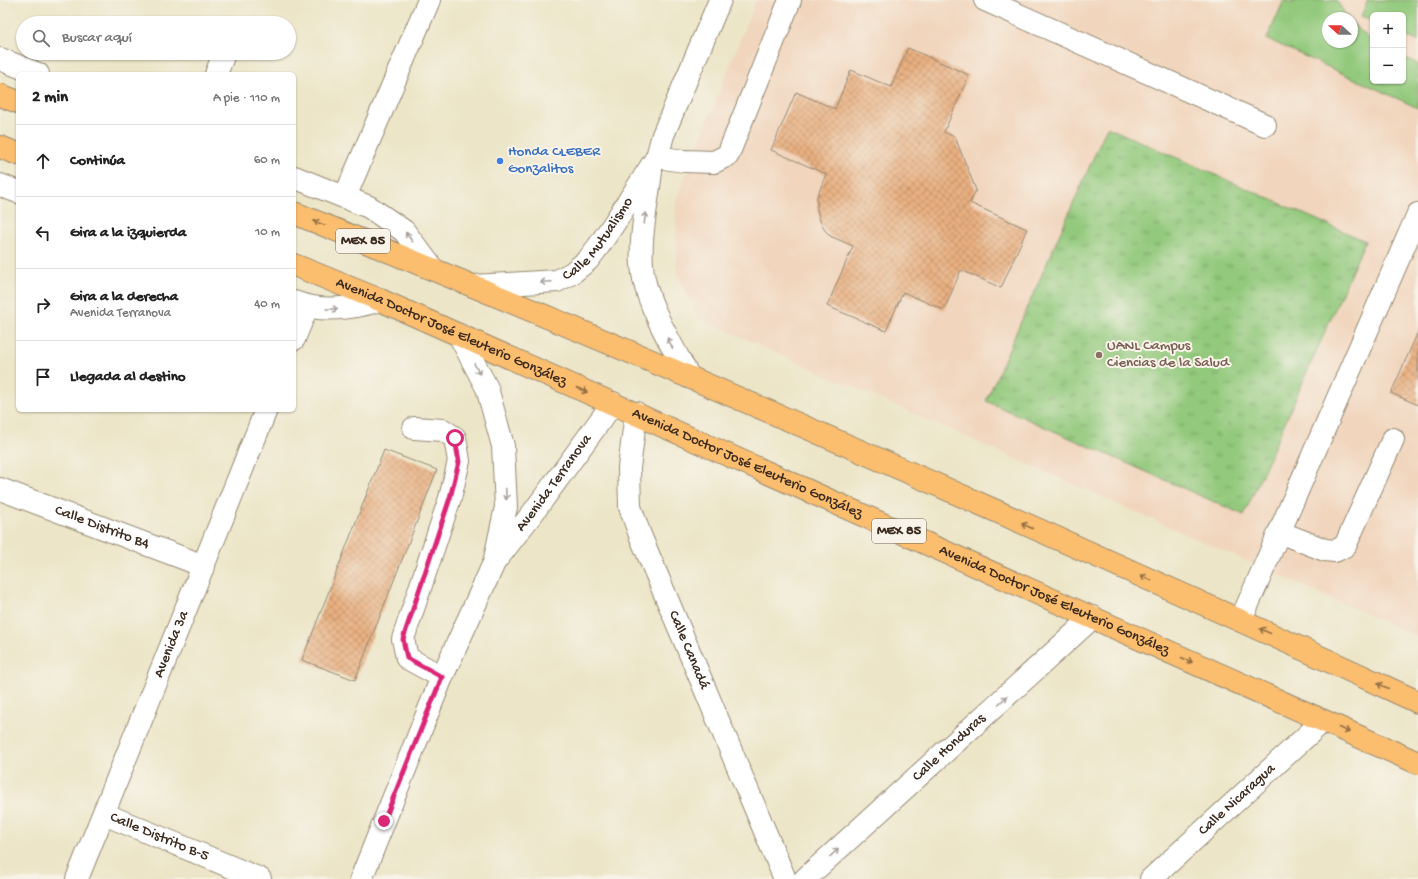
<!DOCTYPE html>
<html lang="es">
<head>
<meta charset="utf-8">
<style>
  :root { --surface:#fff; --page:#f6f6f6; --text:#222; --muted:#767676; --line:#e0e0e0 }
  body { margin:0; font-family:"Gochi Hand",sans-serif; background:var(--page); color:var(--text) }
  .controls { position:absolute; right:12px; top:12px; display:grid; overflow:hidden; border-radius:6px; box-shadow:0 1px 3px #0004 }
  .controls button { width:36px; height:36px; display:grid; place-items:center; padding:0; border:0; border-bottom:1px solid var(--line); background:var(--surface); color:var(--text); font:20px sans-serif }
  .compass { position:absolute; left:1322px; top:12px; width:36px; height:36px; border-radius:50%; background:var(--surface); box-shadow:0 1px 3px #0004; rotate:291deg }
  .stop { position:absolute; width:12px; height:12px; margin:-9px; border:3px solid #db2777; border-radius:50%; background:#fff }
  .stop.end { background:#db2777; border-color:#fff; box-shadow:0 1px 4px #0008 }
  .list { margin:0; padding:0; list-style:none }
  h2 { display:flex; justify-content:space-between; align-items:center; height:52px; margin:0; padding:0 16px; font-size:17px }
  h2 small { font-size:13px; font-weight:400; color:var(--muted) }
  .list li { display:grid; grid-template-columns:26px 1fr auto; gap:12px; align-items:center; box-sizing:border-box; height:72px; padding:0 16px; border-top:1px solid var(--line) }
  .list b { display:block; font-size:15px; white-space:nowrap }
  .list p { margin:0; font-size:13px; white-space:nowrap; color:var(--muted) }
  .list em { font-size:13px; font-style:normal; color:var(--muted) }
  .icon { flex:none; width:22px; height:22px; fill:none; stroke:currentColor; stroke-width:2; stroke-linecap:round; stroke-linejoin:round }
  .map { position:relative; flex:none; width:1418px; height:879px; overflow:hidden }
  .search { position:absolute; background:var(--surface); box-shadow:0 1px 3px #0004; left:16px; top:16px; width:280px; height:44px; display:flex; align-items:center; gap:10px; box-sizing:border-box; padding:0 14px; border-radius:22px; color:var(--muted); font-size:15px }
  .panel { position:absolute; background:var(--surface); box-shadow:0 1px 3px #0004; left:16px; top:72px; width:280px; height:340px; border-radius:6px }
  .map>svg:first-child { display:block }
  .built { fill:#f1d5bd; fill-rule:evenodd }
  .grass { fill:url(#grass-tufts); stroke:#667a4d }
  .pitch { fill:#92c97c; stroke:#667a4d }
  .building { fill:url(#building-cross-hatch) }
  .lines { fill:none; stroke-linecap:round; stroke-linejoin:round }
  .minor-casing { stroke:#948872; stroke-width:24 }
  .highway-casing { stroke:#948872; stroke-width:24 }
  .minor { stroke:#fff; stroke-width:22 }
  .highway { stroke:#fbbd6e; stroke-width:22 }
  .oneway { stroke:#a79f9a }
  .oneway2 { stroke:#916c42 }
  .route { stroke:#db2777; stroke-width:5 }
  .shop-dot { fill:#3f7fe0; stroke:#f7f3e8; stroke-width:1.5 }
  .education-dot { fill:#8d6e63; stroke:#f7f3e8; stroke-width:1.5 }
  .labels { text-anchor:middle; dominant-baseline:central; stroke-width:4; stroke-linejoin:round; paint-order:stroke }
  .shield { fill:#f7f3e8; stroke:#73665b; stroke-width:1 }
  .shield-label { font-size:14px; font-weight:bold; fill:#3b2a1e }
  .shop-label { font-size:15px; fill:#366cbe; stroke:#f7f3e8; text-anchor:start }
  .street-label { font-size:15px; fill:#3b2a1e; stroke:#f7f3e8 }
  .education-label { font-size:15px; fill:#785e54; stroke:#f7f3e8; text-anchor:start }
</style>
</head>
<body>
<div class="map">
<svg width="1418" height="879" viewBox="0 0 1418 879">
  <defs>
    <pattern id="grass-tufts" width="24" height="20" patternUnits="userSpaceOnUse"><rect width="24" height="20" fill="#92c97c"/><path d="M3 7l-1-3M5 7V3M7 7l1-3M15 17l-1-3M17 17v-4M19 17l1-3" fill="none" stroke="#78a365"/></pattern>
    <pattern id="building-cross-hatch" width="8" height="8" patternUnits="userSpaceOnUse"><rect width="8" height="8" fill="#e9b081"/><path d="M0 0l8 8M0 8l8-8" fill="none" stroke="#be8f69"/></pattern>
  </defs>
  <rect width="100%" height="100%" fill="#f7f3e8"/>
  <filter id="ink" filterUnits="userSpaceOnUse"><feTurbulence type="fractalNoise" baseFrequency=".025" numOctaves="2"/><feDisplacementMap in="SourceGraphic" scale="8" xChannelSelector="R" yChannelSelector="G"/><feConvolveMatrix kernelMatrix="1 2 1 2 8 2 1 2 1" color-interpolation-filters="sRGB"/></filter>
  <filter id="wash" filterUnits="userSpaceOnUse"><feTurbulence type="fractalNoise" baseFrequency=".012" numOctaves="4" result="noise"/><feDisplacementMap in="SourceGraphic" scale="16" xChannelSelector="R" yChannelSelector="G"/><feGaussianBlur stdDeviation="0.9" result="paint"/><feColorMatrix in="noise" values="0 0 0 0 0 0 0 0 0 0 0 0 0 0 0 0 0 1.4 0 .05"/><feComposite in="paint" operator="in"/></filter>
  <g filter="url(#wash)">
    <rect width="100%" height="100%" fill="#ece5c7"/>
    <path class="built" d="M756,0h662v637l-720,-319 -21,-45 -1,-73zM1373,15h30v66h-30zM1328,18h24v24h-24z"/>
    <polygon class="grass" points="1107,127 1365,241 1244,515 986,401"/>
    <g class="pitch">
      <polygon points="1284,0 1294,3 1294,0 1336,0 1348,18 1328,18 1328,42 1352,42 1352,23 1373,42 1373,81 1403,81 1403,57 1418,64 1418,108 1267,39"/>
      <polygon points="1368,0 1418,0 1418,41 1403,35 1403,15 1373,15 1373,21 1361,16"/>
    </g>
    <g id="blocks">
      <g class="building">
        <polygon points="908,48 969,75 944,132 955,137 976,190 970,203 1027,229 1001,288 961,270 944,310 903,292 886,331 827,306 853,246 830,236 824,229 820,221 817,209 817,197 826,174 771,150 796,92 835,109 851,70 891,87"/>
        <polygon points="1418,332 1418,405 1391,393"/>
        <polygon points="384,450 437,470 355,680 302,660"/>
      </g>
    </g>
  </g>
  <g filter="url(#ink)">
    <use href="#blocks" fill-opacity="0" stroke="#948872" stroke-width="1"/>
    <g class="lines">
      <g class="minor-casing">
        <g id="minor">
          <polyline points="985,0 1265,125"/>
          <polyline points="0,59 38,74"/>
          <polyline points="216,74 224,54"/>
          <polyline points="657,157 684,161 714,162 728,155 790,0"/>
          <path d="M651,172c-4,33 -14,75 -7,107 6,31 30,70 45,98"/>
          <polyline points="294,177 369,207 404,231 433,269"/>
          <polyline points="0,185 18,192"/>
          <polyline points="345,197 429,0"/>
          <path id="s1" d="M474,286l83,-5 15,-8 16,-13 10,-13 17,-25 42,-65 6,-22 57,-135"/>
          <path d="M294,302c28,11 58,7 86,-2"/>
          <polyline points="294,339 307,307"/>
          <path id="s2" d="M636,413l-7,55 1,39 10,28 145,344"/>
          <polyline points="414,428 443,430 455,438 459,461 450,498 403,639 407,658 442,677"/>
          <path id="s3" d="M0,489l204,77"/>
          <polyline points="1279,532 1325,550 1335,551 1345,546 1393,439"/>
          <path id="s4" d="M497,559l38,-49 78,-107"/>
          <polyline points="1241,620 1418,214"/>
          <path id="s5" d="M104,814l156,65"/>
          <path id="s6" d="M77,879l189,-469"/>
          <polyline points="361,879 442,677 494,563 506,507 503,446 487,388 459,335"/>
          <path id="s7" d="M805,879l288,-262"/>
          <path id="s8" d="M1151,879l172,-158"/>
        </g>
      </g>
      <g class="highway-casing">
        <g id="highway">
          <polyline points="0,95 18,102"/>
          <polyline points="0,147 18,154"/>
          <path d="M294,213c379,152 753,318 1124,489"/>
          <path id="s9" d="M294,265l86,35 79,35 959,428"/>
        </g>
      </g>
      <use href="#minor" class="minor"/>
      <use href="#highway" class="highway"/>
    </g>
    <defs><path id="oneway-shaft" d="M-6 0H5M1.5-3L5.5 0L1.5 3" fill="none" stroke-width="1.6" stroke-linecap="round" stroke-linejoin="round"/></defs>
    <g class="oneway">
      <use href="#oneway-shaft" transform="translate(645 218) rotate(-82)"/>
      <use href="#oneway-shaft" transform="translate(409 237) rotate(-127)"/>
      <use href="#oneway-shaft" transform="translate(546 282) rotate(177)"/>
      <use href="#oneway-shaft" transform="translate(332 309)"/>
      <use href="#oneway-shaft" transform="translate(670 343) rotate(-116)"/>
      <use href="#oneway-shaft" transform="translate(477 369) rotate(62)"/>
      <use href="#oneway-shaft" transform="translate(506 494) rotate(87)"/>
      <use href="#oneway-shaft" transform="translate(1003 700) rotate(-42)"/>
      <use href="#oneway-shaft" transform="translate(834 853) rotate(-42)"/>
    </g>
    <g class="oneway2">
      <use href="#oneway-shaft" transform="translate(319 223) rotate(-158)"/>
      <use href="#oneway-shaft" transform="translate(582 390) rotate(24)"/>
      <use href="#oneway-shaft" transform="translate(1027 526) rotate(-156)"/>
      <use href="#oneway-shaft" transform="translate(1146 578) rotate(-156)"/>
      <use href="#oneway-shaft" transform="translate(1265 631) rotate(-155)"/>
      <use href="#oneway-shaft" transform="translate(1187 660) rotate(24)"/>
      <use href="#oneway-shaft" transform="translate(1383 686) rotate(-155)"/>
      <use href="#oneway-shaft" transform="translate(1344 730) rotate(24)"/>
    </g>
  </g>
  <g class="lines" filter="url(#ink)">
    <polyline class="route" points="384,821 442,677 407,658 403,639 450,498 459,462 455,438"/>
  </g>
  <circle class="shop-dot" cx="500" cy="161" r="4"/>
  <circle class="education-dot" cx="1099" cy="355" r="4"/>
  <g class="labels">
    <g class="shield">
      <rect x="336" y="229" width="54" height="24" rx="3"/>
      <rect x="872" y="519" width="54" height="24" rx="3"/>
    </g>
    <g class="shield-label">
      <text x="363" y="241">MEX 85</text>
      <text x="899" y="531">MEX 85</text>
    </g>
    <g class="shop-label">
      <text x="508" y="152">Honda CLEBER<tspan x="508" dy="17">Gonzalitos</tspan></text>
    </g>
    <g class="street-label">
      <text stroke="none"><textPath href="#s1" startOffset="143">Calle Mutualismo</textPath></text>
      <text stroke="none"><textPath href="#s9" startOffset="171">Avenida Doctor José Eleuterio González</textPath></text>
      <text stroke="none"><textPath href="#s9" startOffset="495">Avenida Doctor José Eleuterio González</textPath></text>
      <text stroke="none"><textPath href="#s4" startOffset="95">Avenida Terranova</textPath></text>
      <text stroke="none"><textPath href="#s3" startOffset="109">Calle Distrito B4</textPath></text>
      <text stroke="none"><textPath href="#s9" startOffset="831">Avenida Doctor José Eleuterio González</textPath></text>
      <text stroke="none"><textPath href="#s6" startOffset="253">Avenida 3a</textPath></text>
      <text stroke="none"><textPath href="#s2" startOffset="249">Calle Canadá</textPath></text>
      <text stroke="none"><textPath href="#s7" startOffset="195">Calle Honduras</textPath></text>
      <text stroke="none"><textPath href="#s8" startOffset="117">Calle Nicaragua</textPath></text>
      <text stroke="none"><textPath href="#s5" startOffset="60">Calle Distrito B-5</textPath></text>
    </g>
    <g class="education-label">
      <text x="1107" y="346">UANL Campus<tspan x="1107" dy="17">Ciencias de la Salud</tspan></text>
    </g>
  </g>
</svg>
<div class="controls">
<button>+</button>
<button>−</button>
</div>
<svg class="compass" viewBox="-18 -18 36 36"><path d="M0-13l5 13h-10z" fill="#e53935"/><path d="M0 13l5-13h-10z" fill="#767676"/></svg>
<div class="stop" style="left:455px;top:438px"></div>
<div class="stop end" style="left:384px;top:821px"></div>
<div class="search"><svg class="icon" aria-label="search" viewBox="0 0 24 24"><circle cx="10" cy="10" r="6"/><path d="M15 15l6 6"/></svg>Buscar aquí</div>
<section class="panel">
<h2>2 min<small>A pie · 110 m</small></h2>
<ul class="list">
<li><svg class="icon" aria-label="ahead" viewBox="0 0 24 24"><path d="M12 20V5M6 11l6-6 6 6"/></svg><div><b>Continúa</b></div><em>60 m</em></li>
<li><svg class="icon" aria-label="left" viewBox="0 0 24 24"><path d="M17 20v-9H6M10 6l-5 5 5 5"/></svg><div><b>Gira a la izquierda</b></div><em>10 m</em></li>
<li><svg class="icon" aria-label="right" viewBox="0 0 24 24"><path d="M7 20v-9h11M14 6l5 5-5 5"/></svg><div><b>Gira a la derecha</b><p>Avenida Terranova</p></div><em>40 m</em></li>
<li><svg class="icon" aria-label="arrive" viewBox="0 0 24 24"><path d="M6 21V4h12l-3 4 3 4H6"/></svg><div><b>Llegada al destino</b></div></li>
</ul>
</section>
</div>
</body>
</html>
